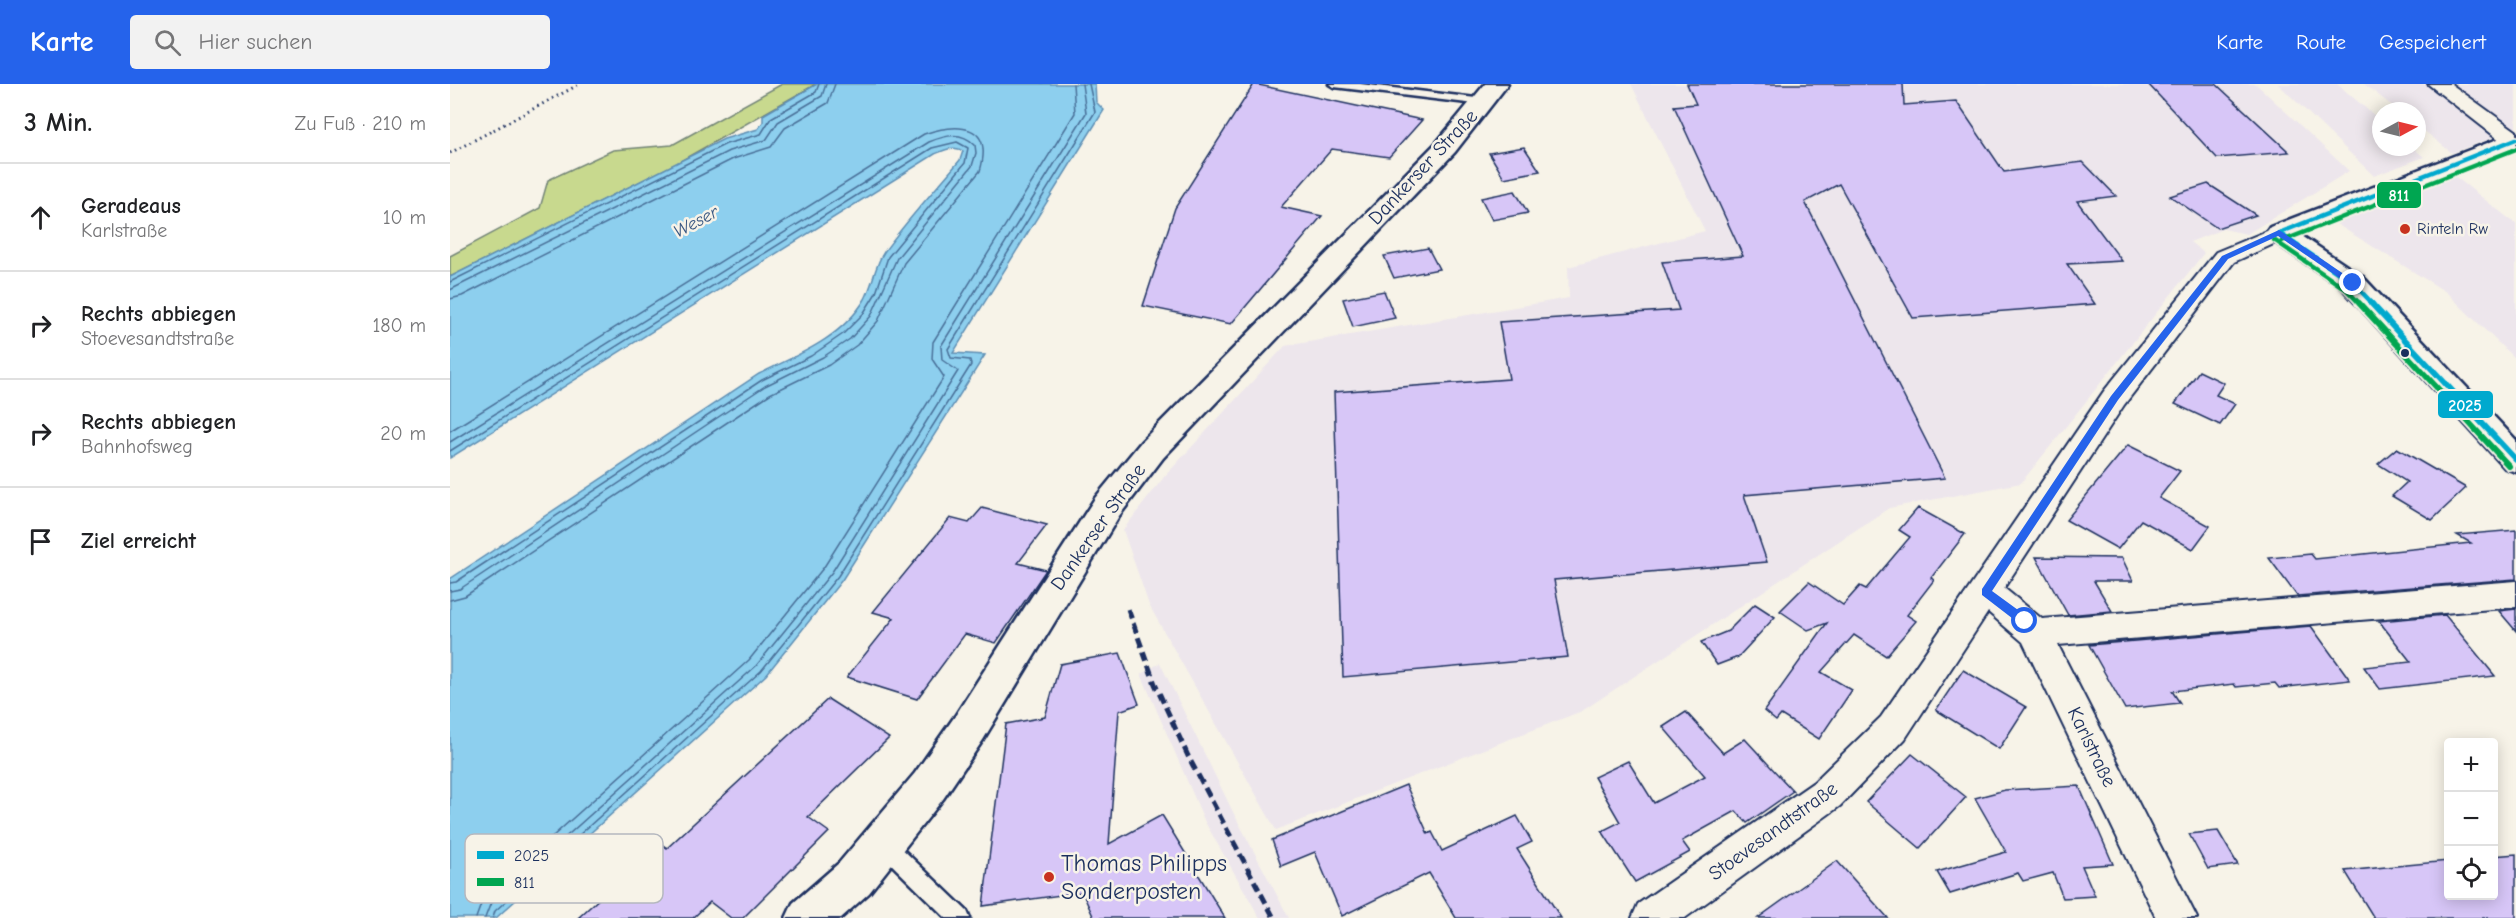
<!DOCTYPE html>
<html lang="de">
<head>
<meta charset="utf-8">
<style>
  :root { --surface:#fff; --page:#f2f2f2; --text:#202124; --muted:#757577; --line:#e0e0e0; --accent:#2563eb }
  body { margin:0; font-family:"Comic Neue",sans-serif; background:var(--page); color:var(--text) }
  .controls { position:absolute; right:18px; bottom:18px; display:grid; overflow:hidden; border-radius:6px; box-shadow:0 3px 15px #0003 }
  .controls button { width:54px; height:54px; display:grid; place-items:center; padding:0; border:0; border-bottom:2px solid var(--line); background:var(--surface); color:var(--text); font:30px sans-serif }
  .compass { position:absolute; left:1922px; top:18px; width:54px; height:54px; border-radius:50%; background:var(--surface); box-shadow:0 3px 15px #0003; rotate:83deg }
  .stop { position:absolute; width:18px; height:18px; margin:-14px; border:4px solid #2563eb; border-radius:50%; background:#fff }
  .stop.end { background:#2563eb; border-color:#fff; box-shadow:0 2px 6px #0008 }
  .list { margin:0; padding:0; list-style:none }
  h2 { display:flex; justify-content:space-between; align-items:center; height:78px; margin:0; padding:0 24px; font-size:26px }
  h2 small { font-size:20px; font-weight:400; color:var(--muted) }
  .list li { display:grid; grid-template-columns:39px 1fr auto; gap:18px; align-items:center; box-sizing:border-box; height:108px; padding:0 24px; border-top:2px solid var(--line) }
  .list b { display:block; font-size:22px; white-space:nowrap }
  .list p { margin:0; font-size:20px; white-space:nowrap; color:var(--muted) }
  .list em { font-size:20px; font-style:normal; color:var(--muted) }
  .icon { flex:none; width:33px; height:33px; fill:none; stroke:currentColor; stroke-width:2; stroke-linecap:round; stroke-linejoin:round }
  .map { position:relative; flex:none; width:2066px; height:834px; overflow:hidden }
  header { display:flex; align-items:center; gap:36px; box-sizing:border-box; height:84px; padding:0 30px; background:var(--accent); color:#fff }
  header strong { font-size:28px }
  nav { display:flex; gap:33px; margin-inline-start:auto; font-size:21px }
  .search { width:420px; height:54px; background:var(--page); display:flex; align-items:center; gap:15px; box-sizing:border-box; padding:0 21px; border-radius:6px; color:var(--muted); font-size:22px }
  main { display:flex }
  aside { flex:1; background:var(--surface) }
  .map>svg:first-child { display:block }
  .built { fill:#ede6ec }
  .green { fill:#c8d98e; stroke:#728476; stroke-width:1.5 }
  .water { fill:#8dcfee; stroke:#5f8fb4; stroke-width:1.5 }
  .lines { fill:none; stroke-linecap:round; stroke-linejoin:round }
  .shore { stroke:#496f98; stroke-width:1.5 }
  .building { fill:#d7c6f7; stroke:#1b2f5e; stroke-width:1.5 }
  .lane-casing { stroke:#1b2f5e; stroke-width:5 }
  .street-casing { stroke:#1b2f5e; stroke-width:4 }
  .secondary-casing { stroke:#1b2f5e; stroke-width:5 }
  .path { stroke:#1b2f5e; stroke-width:3; stroke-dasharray:1.5 4; stroke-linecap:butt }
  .lane { fill:#f7f3e8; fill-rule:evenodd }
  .street { fill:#f7f3e8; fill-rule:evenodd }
  .secondary { fill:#f7f3e8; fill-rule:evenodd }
  .rail { stroke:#1b2f5e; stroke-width:5; stroke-dasharray:10 5; stroke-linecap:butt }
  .bus-1-far1-casing { stroke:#f7f3e8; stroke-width:8 }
  .bus-1-casing { stroke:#f7f3e8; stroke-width:10 }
  .bus-2-far1-casing { stroke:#f7f3e8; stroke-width:8 }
  .bus-2-casing { stroke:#f7f3e8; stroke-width:10 }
  .bus-1-far1 { stroke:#00a9ce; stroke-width:4.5 }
  .bus-1 { stroke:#00a9ce; stroke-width:6 }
  .bus-2-far1 { stroke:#00a651; stroke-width:4.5 }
  .bus-2 { stroke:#00a651; stroke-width:6 }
  .route { fill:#2563eb }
  .poi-dot { fill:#c8321e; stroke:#f7f3e8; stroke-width:2 }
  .bus-dot { fill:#1b2f5e; stroke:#f7f3e8; stroke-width:2 }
  .labels { text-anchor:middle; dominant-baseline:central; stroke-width:5; stroke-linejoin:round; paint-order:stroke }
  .far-poi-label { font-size:16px; fill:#1b2f5e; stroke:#f7f3e8; text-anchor:start }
  .far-water-label { font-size:18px; font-style:italic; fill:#385782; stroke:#f7f3e8 }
  .street-label { font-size:20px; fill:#1b2f5e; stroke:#f7f3e8 }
  .near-poi-label { font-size:24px; fill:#1b2f5e; stroke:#f7f3e8; text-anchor:start }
  .key { fill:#f7f3e8; stroke:#b5b8bf; stroke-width:1.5 }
  .key-label { font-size:16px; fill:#1b2f5e }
  .line-badge { stroke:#f7f3e8; stroke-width:2 }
  .badge-label { font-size:16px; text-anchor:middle; font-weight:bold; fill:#fff }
</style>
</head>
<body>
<header>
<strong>Karte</strong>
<div class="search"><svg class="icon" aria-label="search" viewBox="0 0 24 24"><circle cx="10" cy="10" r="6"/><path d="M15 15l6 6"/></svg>Hier suchen</div>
<nav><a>Karte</a><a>Route</a><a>Gespeichert</a></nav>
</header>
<main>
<aside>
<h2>3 Min.<small>Zu Fuß · 210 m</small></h2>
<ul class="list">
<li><svg class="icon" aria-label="ahead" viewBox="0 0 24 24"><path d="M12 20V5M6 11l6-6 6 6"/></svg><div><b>Geradeaus</b><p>Karlstraße</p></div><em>10 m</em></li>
<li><svg class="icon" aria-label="right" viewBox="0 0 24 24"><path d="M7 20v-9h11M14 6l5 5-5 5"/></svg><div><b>Rechts abbiegen</b><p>Stoevesandtstraße</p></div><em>180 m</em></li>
<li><svg class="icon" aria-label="right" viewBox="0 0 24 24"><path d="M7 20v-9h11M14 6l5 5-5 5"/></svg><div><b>Rechts abbiegen</b><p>Bahnhofsweg</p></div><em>20 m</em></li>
<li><svg class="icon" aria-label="arrive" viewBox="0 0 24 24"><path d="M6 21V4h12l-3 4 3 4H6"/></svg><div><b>Ziel erreicht</b></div></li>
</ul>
</aside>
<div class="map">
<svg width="2066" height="834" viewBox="0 0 2066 834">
  <rect width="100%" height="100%" fill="#f7f3e8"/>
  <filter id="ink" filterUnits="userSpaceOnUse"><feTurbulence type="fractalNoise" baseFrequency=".0167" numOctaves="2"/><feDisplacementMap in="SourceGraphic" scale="12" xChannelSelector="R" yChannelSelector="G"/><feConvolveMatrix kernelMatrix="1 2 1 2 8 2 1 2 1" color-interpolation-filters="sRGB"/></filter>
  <g filter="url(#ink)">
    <g class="built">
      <polygon points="1181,0 1806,0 1899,87 1797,150 1773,145 1740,158 1754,169 1571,399 1439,424 1132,627 826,746 699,521 673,446 714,393 835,262 1119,214 1118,183 1255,147"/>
      <polygon points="1828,0 1887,0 1931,37 1931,63 1962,63 1974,73 1924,92"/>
      <polygon points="1914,0 2066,0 2066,45 2002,69 1967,41 1967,27 1949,27"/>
      <polygon points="2002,90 2066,140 2066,276 1996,208 1880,136"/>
      <polygon points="710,579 784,730 839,834 810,834 755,738 691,590"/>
    </g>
    <polygon class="green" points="332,0 366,0 227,79 0,193 0,172 90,124 98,96 163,66 222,61"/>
    <path class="water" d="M367,0h278l1,18 8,8 -151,243 32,2 -143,225 -76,95 -270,243h-46v-339l309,-205c39,-19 83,-36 106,-75 8,-15 10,-34 19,-47 23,-32 51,-62 76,-92l3,-9c-9,-6 -18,-1 -28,3l-485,304v-181l274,-138 34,-10 5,-7v-7z"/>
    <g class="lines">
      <g class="shore">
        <polyline points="0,198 276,60 311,50 321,34 366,8 369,0"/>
        <polyline points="0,206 279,67 316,56 328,38 372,12 376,0"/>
        <polyline points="0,215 12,212 283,75 321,63 335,44 378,19 385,0"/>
        <path d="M0,347l474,-297c35,-12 70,-10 56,37l-76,92 -26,58 -21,24 -28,20 -59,29 -305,202 -15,4"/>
        <path d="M0,358l479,-300c17,-7 32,-11 46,3l1,8 -4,13 -75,92 -26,58 -21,23 -27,18 -58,29 -305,203 -10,2"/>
        <polyline points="0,367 482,64 507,58 518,64 515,79 438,173 426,209 413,230 393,250 361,272 312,296 6,498 0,499"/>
        <polyline points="26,834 33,815 299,576 374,483 494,293 482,275 483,258 625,29 623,0"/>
        <polyline points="35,834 40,821 306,582 382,488 508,287 492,276 491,262 636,29 632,0"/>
        <polyline points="43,834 45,827 311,587 388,492 521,281 520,276 501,274 498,265 645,28 639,0"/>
      </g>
    </g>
    <g class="building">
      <polygon points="804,0 972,36 939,73 882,65 831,123 872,132 781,240 693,222 725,124"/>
      <polygon points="1237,0 1453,0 1454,21 1506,17 1554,88 1633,78 1666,112 1627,117 1672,177 1617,180 1645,220 1463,234 1389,100 1355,118 1495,394 1294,411 1317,478 1104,496 1118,573 893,593 884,308 1059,295 1049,238 1229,226 1212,178 1293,172 1224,22 1246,20"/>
      <polygon points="1698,0 1766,0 1839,68 1767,74"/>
      <polygon points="1074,63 1090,87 1054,94 1039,69"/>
      <polygon points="1758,100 1806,131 1767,144 1720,112"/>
      <polygon points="1065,107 1078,129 1042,136 1031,114"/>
      <polygon points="978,164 989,185 944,194 934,172"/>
      <polygon points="934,207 945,234 903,243 893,215"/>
      <polygon points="1749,287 1774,299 1766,311 1785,320 1770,341 1725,320"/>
      <polygon points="1678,361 1730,387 1709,414 1760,442 1743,465 1691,436 1668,465 1616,436"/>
      <polygon points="1947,364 2016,404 1982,436 1942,412 1957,398 1928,380"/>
      <polygon points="532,424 597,441 568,479 596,486 546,559 515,550 467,615 397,593 444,534 423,528 500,434 519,439"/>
      <polygon points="1468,424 1515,450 1481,494 1484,496 1457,531 1466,537 1436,572 1404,551 1371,588 1402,606 1369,655 1331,631 1326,637 1314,627 1377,539 1358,546 1330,527 1359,498 1393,521 1410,502 1416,505 1460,453 1449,446"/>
      <polygon points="2066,446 2066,495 1847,512 1819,474 1861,470 1865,475 2021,459 2007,451"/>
      <polygon points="1586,473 1672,474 1683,497 1644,497 1662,527 1618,531"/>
      <polygon points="1305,520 1325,533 1288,573 1267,581 1251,558 1278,547"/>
      <polygon points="2066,525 2066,547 2049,527"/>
      <polygon points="1995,531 2045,592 1930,605 1914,583 1961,578 1929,537"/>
      <polygon points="1861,542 1900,596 1829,604 1825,599 1786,603 1784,600 1722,607 1730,619 1675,625 1639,561"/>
      <polygon points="670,569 689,620 669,627 659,760 712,731 775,834 644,834 632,808 533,822 556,640 595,633 610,580"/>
      <polygon points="1513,586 1576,623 1549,665 1486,626"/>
      <polygon points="378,615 439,654 358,733 379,748 293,834 281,834 260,818 243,834 128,834 210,759 217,764"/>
      <polygon points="1236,628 1273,669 1295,655 1343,707 1297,739 1286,727 1232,757 1240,768 1185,798 1152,747 1170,738 1144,693 1178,677 1204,719 1255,692 1213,643"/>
      <polygon points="1462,670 1516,713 1470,764 1416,718"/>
      <polygon points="956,701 978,750 982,748 992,767 1067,732 1082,758 1067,765 1111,834 1006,834 979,789 892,832 865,768 831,782 822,756"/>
      <polygon points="1629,702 1663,780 1632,782 1645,812 1613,814 1603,789 1573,797 1568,789 1500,810 1487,788 1556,768 1525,714 1555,706"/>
      <polygon points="1768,747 1788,781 1758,785 1739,750"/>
      <polygon points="2066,770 2066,834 1924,834 1895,787 1998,777 1998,812 2043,812 2043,772"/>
      <polygon points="1387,777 1438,834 1308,834 1354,801"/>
    </g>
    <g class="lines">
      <g class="lane-casing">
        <g id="lane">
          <polygon points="879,0 910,0 1034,15 1039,18 1034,21 884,3"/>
          <polygon points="434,751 441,754 517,827 520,834 496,834 427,766 425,760 427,754"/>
        </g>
      </g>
      <g class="street-casing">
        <g id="street">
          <polygon points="1978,0 2001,0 2066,47 2066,62 2056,61"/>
          <polygon points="1829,142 1837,144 1841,149 1837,154 1784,178 1674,321 1554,504 1592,535 2066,497 2066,523 1608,561 1747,834 1706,834 1573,558 1538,528 1455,655 1390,722 1235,834 1182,834 1188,820 1364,698 1431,633 1654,307 1766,168"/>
        </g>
      </g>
      <g class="secondary-casing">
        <g id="secondary">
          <polygon points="1035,0 1058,0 1005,68 713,374 669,432 533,656 493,715 419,809 391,834 336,834 343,819 389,779 465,689 505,632 645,414 691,358 987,58"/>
          <polygon points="2066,48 2066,63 1849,150 1913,193 2066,356 2066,388 2055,384 1893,205 1820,155 1816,149 1820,143"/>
        </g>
      </g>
      <polyline class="path" points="0,69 130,0"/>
      <use href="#lane" class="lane"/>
      <use href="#street" class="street"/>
      <use href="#secondary" class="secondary"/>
      <polyline class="rail" points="678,525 705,600 738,672 824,834"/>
      <g class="bus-1-far1-casing">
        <g id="bus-1-far1">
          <polyline points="1829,149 1903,199 1923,220"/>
          <polyline points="1829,149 2066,55"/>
        </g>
      </g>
      <g class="bus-1-casing">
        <polyline id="bus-1" points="1921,219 2066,376"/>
      </g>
      <g class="bus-2-far1-casing">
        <g id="bus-2-far1">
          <polyline points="1824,156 1897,206 1910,220"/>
          <polyline points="1832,157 2066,65"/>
        </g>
      </g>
      <g class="bus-2-casing">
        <polyline id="bus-2" points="1909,219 2059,382"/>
      </g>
      <use href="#bus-1-far1" class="bus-1-far1"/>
      <use href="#bus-1" class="bus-1"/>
      <use href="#bus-2-far1" class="bus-2-far1"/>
      <use href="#bus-2" class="bus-2"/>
    </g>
  </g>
  <polygon class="route" points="1829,146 1907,199 1900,201 1828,152 1778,175 1668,316 1542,507 1579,534 1579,541 1571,541 1532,511 1532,505 1661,312 1772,172"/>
  <g class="poi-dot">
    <circle cx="1955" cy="145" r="6"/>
    <circle cx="599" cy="793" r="6"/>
  </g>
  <circle class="bus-dot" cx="1955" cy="269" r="5"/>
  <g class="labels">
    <g class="far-poi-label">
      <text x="1967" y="145">Rinteln Rw</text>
    </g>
    <g class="far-water-label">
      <text transform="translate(246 138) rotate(-28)">Weser</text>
    </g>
    <g class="street-label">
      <text transform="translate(973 83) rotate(-47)">Dankerser Straße</text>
      <text transform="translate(648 443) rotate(-55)">Dankerser Straße</text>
      <text transform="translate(1642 663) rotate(64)">Karlstraße</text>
      <text transform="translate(1323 747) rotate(-36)">Stoevesandtstraße</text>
    </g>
    <g class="near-poi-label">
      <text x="611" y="779">Thomas Philipps<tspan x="611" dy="28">Sonderposten</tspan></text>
    </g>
  </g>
  <rect x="15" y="750" width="198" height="69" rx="9" class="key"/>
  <rect x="27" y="767" width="27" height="8" fill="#00a9ce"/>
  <rect x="27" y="794" width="27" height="8" fill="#00a651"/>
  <g class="key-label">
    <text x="64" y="777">2025</text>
    <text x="64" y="804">811</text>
  </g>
  <g class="line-badge">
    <rect x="1926" y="97" width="46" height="28" rx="6" fill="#00a651"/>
    <rect x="1987" y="306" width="57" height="29" rx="6" fill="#00a9ce"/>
  </g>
  <g class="badge-label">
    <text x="1949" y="117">811</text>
    <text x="2015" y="327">2025</text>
  </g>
</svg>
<div class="controls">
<button>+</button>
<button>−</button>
<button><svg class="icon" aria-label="locate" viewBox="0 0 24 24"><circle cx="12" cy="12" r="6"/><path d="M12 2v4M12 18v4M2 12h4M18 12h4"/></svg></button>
</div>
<svg class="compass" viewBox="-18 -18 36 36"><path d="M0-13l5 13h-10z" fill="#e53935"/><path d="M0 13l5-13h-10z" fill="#757577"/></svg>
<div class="stop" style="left:1575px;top:537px"></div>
<div class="stop end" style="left:1903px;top:199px"></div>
</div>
</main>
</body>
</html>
